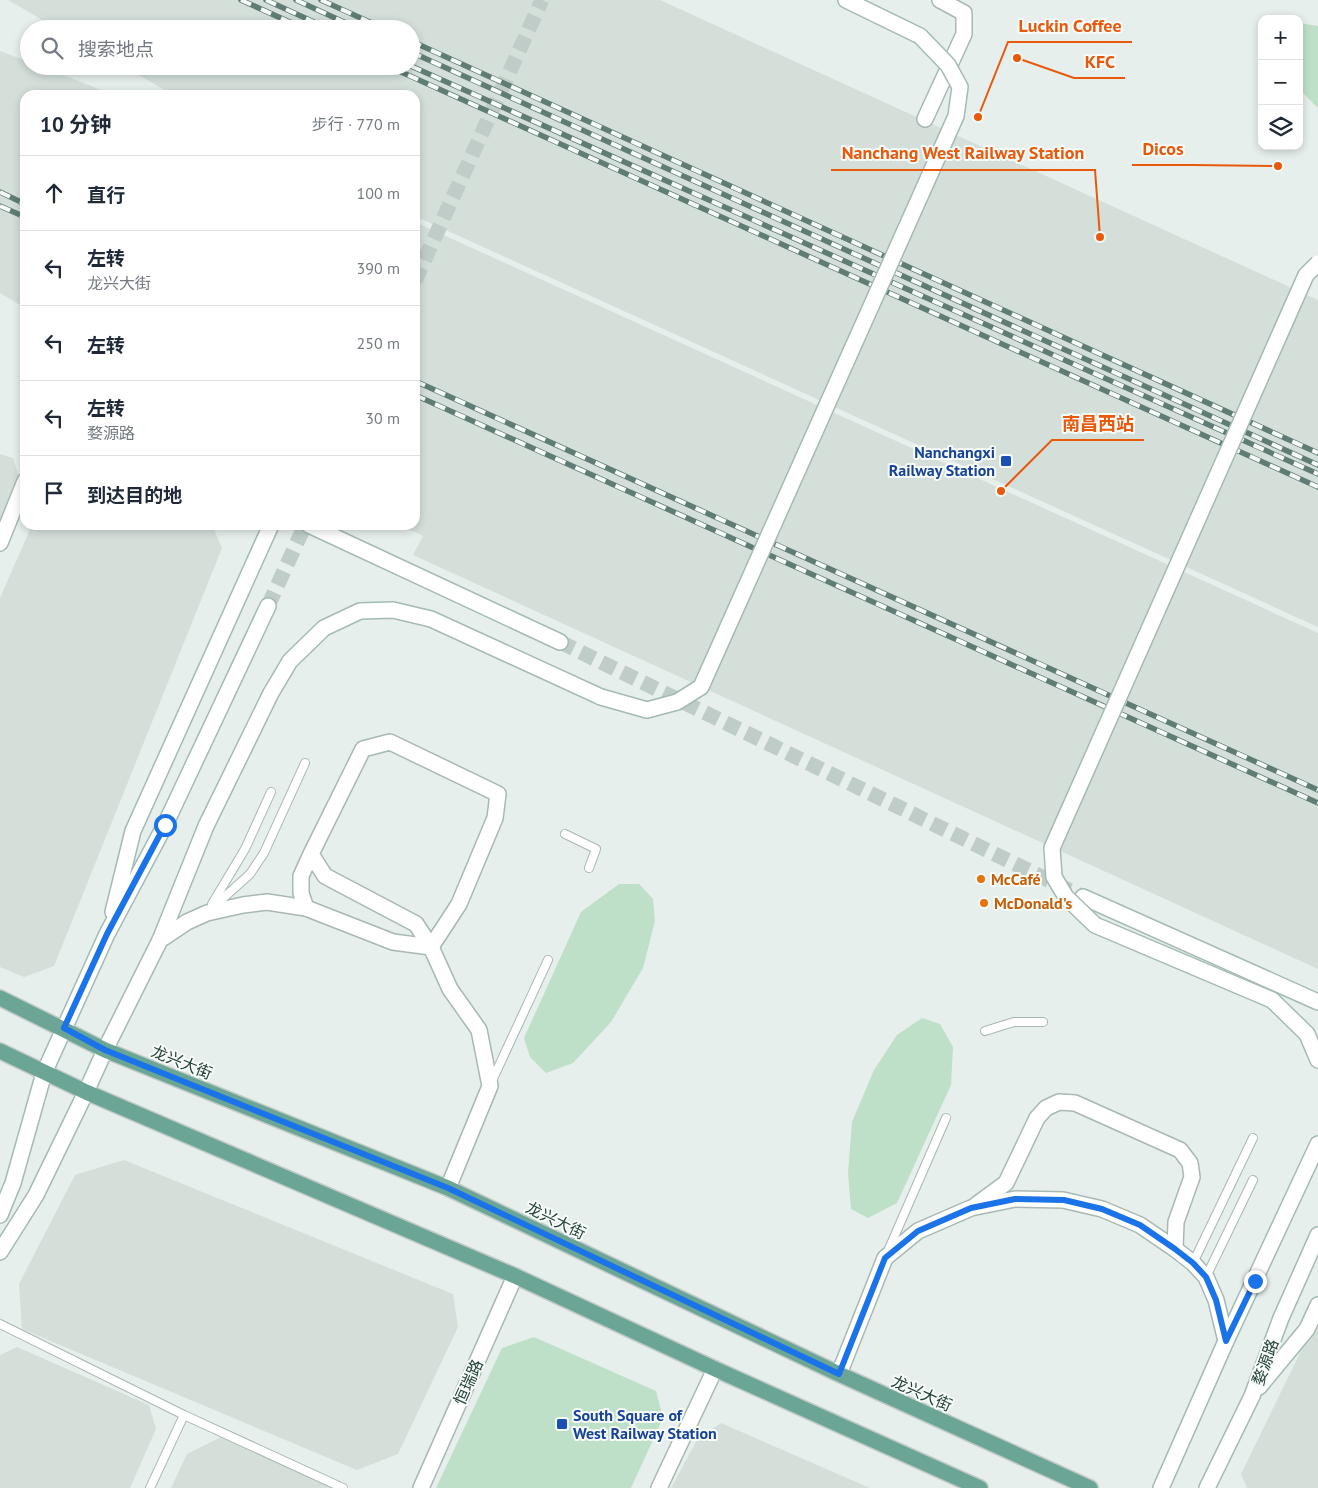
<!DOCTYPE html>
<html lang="zh">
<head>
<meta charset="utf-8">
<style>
  :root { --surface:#fff; --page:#f2f2f3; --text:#1f2937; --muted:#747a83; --line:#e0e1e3 }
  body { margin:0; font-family:"PT Sans","Noto Sans SC",sans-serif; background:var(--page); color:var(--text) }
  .controls { position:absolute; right:15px; top:15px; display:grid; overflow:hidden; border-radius:10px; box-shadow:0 2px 8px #0003 }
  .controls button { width:45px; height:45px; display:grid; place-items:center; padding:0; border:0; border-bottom:1px solid var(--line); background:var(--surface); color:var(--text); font:25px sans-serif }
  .stop { position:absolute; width:15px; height:15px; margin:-11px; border:4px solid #1a73e8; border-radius:50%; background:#fff }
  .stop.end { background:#1a73e8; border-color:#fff; box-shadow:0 1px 5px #0008 }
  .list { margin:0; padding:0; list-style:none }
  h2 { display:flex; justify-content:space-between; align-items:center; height:65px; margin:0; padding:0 20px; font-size:21px }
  h2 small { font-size:16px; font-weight:400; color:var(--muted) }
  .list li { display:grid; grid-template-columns:32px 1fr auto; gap:15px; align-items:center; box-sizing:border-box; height:75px; padding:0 20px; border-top:1px solid var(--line) }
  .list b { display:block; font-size:19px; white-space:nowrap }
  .list p { margin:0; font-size:16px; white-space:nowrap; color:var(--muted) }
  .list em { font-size:16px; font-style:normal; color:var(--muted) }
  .icon { flex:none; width:28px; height:28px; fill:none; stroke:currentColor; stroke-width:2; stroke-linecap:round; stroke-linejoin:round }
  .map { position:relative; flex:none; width:1318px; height:1488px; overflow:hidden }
  .search { position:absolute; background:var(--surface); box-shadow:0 2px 8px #0003; left:20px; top:20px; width:400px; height:55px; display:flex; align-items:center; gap:12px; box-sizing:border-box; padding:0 18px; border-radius:28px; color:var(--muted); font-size:19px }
  .panel { position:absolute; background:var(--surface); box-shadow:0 2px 8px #0003; left:20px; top:90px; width:400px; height:440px; border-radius:15px }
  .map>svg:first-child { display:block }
  .built { fill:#d4dfda }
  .green { fill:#bfe0c8 }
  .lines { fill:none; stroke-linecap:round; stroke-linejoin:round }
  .secondary-tunnel { stroke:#bfccc8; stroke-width:15; stroke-dasharray:15 8; stroke-linecap:butt }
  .lane-casing { stroke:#a8b8b2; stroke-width:10 }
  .street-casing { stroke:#a8b8b2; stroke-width:18 }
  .secondary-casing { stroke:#a4bbb3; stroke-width:18 }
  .primary-casing { stroke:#c2cac8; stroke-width:18 }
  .lane { stroke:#fff; stroke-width:8 }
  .street { stroke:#fff; stroke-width:15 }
  .secondary { stroke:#fff; stroke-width:15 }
  .primary { stroke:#6aa596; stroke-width:15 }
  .rail-casing { stroke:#5f7d75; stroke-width:5.5 }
  .rail { stroke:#f7fbf9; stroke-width:4; stroke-dasharray:11; stroke-linecap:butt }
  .secondary-bridge-casing { stroke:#a4bbb3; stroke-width:18; stroke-linecap:butt }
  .secondary-bridge { stroke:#fff; stroke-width:15 }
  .route { stroke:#1a73e8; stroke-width:6 }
  .transit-dot { fill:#1a4fb4; stroke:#f7fbf9; stroke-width:2 }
  .food-dot { fill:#e8710a; stroke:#f7fbf9; stroke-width:2 }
  .labels { text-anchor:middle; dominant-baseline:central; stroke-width:4; stroke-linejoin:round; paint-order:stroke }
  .transit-label { font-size:16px; font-weight:bold; fill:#164399; stroke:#f7fbf9; text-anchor:end }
  .food-label { font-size:16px; font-weight:bold; fill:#c56008; stroke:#f7fbf9; text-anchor:start }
  .street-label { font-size:16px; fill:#24423a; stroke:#f7fbf9 }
  .leader { fill:none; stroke:#e8590c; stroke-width:2 }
  .callout-dot { fill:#e8590c; stroke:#f7fbf9; stroke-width:2 }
  .callout-label { font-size:18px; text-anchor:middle; font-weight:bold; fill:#e8590c; stroke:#f7fbf9; stroke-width:4; stroke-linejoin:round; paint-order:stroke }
</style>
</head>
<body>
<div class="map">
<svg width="1318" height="1488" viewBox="0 0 1318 1488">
  <rect width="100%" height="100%" fill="#e6efeb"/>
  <g class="built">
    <polygon points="8,0 660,0 1318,300 1318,627 415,216 415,95 173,95 123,66 411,66 411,29 58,29"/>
    <polygon points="0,51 29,62 29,66 40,66 114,95 25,95 25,308 0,293"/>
    <polygon points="415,222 1318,633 1318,969 413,555 423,536 400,525 415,525"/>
    <polygon points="0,454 13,458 24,493 0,542"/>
    <polygon points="32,525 212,525 222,548 54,966 24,977 0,967 0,598"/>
    <polygon points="124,1160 453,1294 458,1327 398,1454 357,1470 22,1329 19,1284 75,1175"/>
    <polygon points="1318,1316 1318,1488 1247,1488 1241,1474"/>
    <polygon points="17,1347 149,1405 156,1429 130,1488 0,1488 0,1355"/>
    <polygon points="721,1423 870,1488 671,1488 698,1438"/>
    <polygon points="221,1437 337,1488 171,1488 187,1454"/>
  </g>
  <g class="green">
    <polygon points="1299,23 1318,26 1318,108 1299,89"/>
    <polygon points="619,884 639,884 653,899 655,921 643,968 611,1022 573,1063 546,1073 530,1057 524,1038 581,912"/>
    <polygon points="922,1018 940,1024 953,1047 951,1085 897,1203 868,1218 851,1209 848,1173 852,1122 874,1070 897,1035"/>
    <polygon points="534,1337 656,1391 663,1418 631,1488 436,1488 502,1348"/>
  </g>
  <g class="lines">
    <g class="secondary-tunnel">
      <polyline points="415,281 542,0"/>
      <polyline points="268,606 305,525"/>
      <polyline points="560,642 1083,897"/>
    </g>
    <g class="lane-casing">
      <g id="lane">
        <polyline points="565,834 596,849 589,868"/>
        <polyline points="212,904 245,849 271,792"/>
        <polyline points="210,910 250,874 264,853 305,763"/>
        <polyline points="985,1031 1014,1022 1043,1022"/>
        <polyline points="491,1083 548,960"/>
        <polyline points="888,1251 946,1118"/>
        <polyline points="1193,1263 1253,1138"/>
        <polyline points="1206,1277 1253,1180"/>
        <polyline points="0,1324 184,1415 343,1488"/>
        <polyline points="150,1488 184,1415"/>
      </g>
    </g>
    <g class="street-casing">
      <g id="street">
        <polyline points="925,119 964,34 964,13 940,0"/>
        <polyline points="0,543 25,481"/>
        <polyline points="306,908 301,893 301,876 311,854 363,749 390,742 498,794 495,818 459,904 431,947 416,924 325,876 311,854"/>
        <polyline points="160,940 187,922 207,913 243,905 267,902 306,908 393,942 431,947 450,989 479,1030 490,1086 448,1188"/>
        <polyline points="976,1205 1006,1183 1037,1118 1046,1108 1059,1102 1075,1103 1180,1150 1190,1163 1192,1177 1176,1222 1175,1249"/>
        <polyline points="839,1374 885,1258 918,1231 971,1208 1015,1199 1063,1200 1102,1209 1140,1225 1175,1249 1193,1263 1206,1277 1216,1300 1226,1341"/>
        <polyline points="421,1488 515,1276"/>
        <polyline points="659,1488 715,1369"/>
      </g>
    </g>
    <g class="secondary-casing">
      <g id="secondary">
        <polyline points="846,0 920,36"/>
        <polyline points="309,525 560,642"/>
        <polyline points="1083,897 1318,1002"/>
        <polyline points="113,912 133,831 271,525"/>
        <polyline points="1095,925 1272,1000 1307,1034 1318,1060"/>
        <polyline points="0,1215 13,1183 44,1073 107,934 165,825 268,606"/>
        <polyline points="0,1252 36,1195 86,1092 105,1050 160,940 206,826 271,693 290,661 324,628 360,611 393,610 431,619 601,697"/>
        <polyline points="1259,1387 1307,1329 1318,1305"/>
        <polyline points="1161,1488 1226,1341 1318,1144"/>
        <polyline points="1207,1488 1252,1396 1281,1318 1318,1235"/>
      </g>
    </g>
    <g class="primary-casing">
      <g id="primary">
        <polyline points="0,998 105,1050 448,1188 839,1374 1090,1488"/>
        <polyline points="0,1051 86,1092 515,1276 715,1369 980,1488"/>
      </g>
    </g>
    <use href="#lane" class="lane"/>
    <use href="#street" class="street"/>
    <use href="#secondary" class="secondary"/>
    <use href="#primary" class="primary"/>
    <g class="rail-casing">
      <g id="rail">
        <polyline points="241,0 305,29"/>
        <polyline points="266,0 329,29"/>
        <polyline points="296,0 359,29"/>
        <polyline points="321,0 385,29"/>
        <polyline points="411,41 1318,453"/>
        <polyline points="411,52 1318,465"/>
        <polyline points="388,66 1318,487"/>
        <polyline points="411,66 1318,474"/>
        <polyline points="0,192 25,204"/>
        <polyline points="0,206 25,217"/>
        <polyline points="415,381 1318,790"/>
        <polyline points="415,395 1318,803"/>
      </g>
    </g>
    <use href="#rail" class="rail"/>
    <g class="secondary-bridge-casing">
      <g id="secondary-bridge">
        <polyline points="601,697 647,710 677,702 701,687 956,116 960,87 948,65 920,36"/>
        <polyline points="1095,925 1066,897 1054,877 1052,848 1306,275 1318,263"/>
      </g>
    </g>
    <use href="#secondary-bridge" class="secondary-bridge"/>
  </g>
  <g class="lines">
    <polyline class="route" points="165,825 107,934 64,1028 105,1050 448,1188 839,1374 885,1258 918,1231 971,1208 1015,1199 1064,1200 1102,1209 1140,1225 1175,1249 1193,1263 1206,1277 1216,1300 1226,1341 1255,1281"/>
  </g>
  <g class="transit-dot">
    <rect x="1000" y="455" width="12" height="12" rx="2.5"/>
    <rect x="556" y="1418" width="12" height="12" rx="2.5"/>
  </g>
  <g class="food-dot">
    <circle cx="981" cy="879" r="5"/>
    <circle cx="984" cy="903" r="5"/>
  </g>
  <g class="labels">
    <g class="transit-label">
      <text x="995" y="452">Nanchangxi<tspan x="995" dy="18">Railway Station</tspan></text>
      <text x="573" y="1415" text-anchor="start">South Square of<tspan x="573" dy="18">West Railway Station</tspan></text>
    </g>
    <g class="food-label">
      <text x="991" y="879">McCafé</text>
      <text x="994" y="903">McDonald's</text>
    </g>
    <g class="street-label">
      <text transform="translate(182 1062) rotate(22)">龙兴大街</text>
      <text transform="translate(556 1220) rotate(26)">龙兴大街</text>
      <text transform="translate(1265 1362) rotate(-70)">婺源路</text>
      <text transform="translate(468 1382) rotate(-66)">恒瑞路</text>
      <text transform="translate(922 1393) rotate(24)">龙兴大街</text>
    </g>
  </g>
  <path class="leader" d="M978 117L1008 42H1132M1017 58L1074 78H1125M1278 166L1193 165H1132M1100 237L1095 170H831M1001 491L1052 440H1144"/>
  <g class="callout-dot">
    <circle cx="978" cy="117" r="5"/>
    <circle cx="1017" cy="58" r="5"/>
    <circle cx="1278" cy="166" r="5"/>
    <circle cx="1100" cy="237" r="5"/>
    <circle cx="1001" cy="491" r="5"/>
  </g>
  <g class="callout-label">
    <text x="1070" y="32">Luckin Coffee</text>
    <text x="1100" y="68">KFC</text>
    <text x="1163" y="155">Dicos</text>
    <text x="963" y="159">Nanchang West Railway Station</text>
    <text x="1098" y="430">南昌西站</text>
  </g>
</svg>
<div class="controls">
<button>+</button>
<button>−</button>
<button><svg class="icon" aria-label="layers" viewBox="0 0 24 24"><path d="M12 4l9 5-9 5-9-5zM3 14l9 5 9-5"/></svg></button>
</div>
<div class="stop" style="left:165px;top:825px"></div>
<div class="stop end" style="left:1255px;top:1281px"></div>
<div class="search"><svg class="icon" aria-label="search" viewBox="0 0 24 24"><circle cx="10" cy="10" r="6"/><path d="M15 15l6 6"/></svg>搜索地点</div>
<section class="panel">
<h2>10 分钟<small>步行 · 770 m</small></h2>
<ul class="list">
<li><svg class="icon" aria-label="ahead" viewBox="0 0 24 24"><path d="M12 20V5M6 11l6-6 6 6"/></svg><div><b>直行</b></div><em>100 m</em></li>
<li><svg class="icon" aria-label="left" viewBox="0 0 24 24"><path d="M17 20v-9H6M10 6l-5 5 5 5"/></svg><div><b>左转</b><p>龙兴大街</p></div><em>390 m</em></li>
<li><svg class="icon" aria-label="left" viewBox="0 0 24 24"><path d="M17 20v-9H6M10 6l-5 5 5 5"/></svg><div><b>左转</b></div><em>250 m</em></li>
<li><svg class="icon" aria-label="left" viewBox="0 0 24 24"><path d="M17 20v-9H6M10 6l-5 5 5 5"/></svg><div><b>左转</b><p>婺源路</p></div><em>30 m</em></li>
<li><svg class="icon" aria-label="arrive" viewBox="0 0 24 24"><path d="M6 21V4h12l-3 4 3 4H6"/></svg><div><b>到达目的地</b></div></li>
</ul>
</section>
</div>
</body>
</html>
